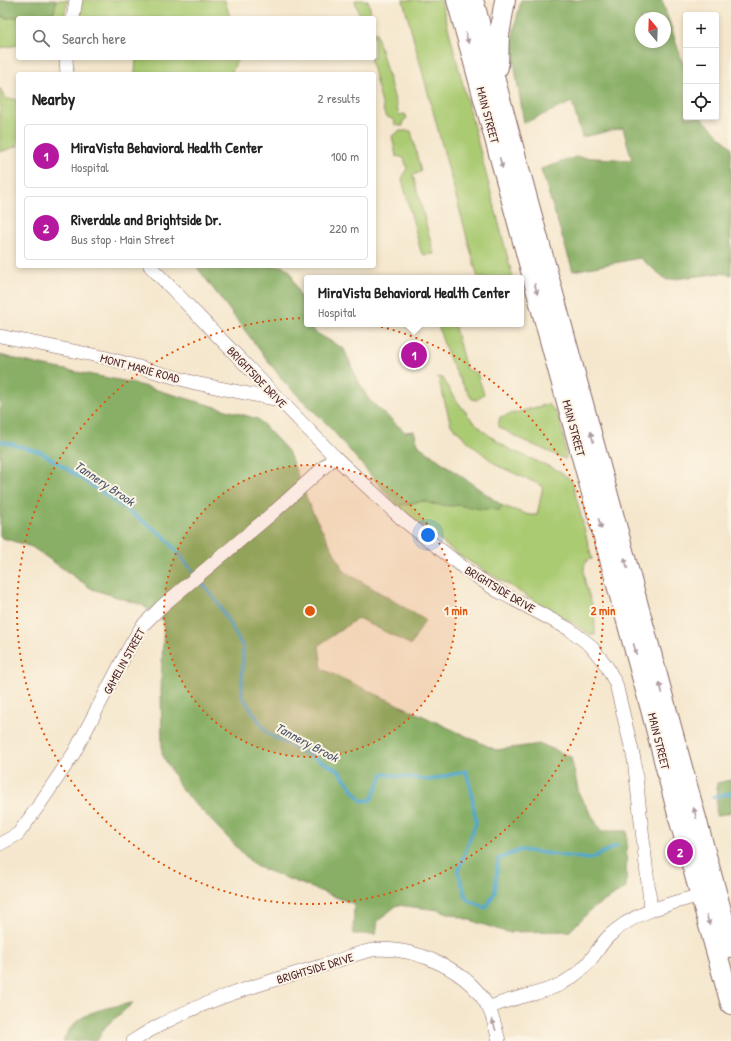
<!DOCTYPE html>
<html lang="en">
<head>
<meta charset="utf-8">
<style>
  :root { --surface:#fff; --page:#f6f6f6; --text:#222; --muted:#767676; --line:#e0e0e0; --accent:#b5179e }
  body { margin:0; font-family:"Patrick Hand",sans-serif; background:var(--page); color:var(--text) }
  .controls { position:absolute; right:12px; top:12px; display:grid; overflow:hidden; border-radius:4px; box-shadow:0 2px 6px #0003 }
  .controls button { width:36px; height:36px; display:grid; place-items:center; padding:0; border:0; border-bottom:1px solid var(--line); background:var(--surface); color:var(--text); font:20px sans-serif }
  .compass { position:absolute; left:635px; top:12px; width:36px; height:36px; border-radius:50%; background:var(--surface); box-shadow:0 2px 6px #0003; rotate:341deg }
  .you { position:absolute; left:428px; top:535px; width:14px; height:14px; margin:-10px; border:3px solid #fff; border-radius:50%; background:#1a73e8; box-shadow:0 0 0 6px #1a73e833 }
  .badge { display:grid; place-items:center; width:26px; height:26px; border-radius:50%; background:var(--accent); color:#fff; font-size:13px; font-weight:700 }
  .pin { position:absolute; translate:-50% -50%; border:2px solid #fff; box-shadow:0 1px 4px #0006 }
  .popup { position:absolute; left:304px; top:275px; width:220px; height:52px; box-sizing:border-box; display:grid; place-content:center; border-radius:4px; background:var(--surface); filter:drop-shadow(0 1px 3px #0005); font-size:13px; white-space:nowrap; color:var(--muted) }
  .popup b { font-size:15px; color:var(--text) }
  .popup::after { content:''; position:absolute; left:50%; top:100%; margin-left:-8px; border:8px solid transparent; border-top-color:var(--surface) }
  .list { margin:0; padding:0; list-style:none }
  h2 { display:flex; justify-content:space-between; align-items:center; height:52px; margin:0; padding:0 16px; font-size:17px }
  h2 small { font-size:13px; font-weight:400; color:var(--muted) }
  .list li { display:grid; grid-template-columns:26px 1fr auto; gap:12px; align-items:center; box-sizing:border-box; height:64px; margin:0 8px 8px; padding:0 8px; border:1px solid var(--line); border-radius:4px }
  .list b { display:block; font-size:15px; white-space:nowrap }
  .list p { margin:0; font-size:13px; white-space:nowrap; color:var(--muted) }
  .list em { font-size:13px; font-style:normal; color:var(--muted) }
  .icon { flex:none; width:22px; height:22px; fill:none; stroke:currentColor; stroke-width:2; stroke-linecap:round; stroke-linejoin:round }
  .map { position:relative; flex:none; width:731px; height:1041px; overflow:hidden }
  .search { position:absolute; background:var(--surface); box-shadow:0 2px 6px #0003; left:16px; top:16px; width:360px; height:44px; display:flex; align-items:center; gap:10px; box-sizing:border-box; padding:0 14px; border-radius:4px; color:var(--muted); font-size:15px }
  .panel { position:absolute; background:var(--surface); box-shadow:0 2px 6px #0003; left:16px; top:72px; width:360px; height:196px; border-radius:4px }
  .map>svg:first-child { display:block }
  .green { fill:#abcb73; stroke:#7a754f }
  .forest { fill:#88af65; stroke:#696748; fill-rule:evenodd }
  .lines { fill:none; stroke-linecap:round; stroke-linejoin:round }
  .stream { stroke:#51a8ce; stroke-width:3.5 }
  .street-casing { stroke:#866564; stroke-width:14 }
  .primary-casing { stroke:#866564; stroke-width:22 }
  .street { stroke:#fff; stroke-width:13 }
  .primary { stroke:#fff; stroke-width:20 }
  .oneway { fill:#ae9aa0 }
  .ring { fill:none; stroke:#e0560e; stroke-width:2; stroke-dasharray:2 4 }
  .labels { text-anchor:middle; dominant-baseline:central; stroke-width:4; stroke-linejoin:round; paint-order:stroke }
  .street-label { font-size:12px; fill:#4a1f2b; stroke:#fcf5e5 }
  .water-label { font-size:13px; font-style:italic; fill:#4d566c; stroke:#fcf5e5 }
  .centre { fill:#e0560e; stroke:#fcf5e5; stroke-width:2 }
  .ring-label { font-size:12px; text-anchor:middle; font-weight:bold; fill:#e0560e; stroke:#fcf5e5; stroke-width:4; stroke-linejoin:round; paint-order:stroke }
</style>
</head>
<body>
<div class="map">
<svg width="731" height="1041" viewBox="0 0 731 1041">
  <rect width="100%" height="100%" fill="#fcf5e5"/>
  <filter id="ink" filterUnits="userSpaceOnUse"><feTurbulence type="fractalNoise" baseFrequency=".025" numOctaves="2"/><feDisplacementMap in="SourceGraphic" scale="8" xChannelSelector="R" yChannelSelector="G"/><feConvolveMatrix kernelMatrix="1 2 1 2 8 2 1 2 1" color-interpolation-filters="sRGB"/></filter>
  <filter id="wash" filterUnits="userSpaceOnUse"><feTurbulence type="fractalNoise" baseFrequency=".012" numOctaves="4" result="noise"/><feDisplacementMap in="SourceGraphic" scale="16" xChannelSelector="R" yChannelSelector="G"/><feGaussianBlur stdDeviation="0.9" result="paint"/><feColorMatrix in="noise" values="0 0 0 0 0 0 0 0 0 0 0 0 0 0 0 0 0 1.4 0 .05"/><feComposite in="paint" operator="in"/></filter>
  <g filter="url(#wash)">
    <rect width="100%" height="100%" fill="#f5e7cd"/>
    <g class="green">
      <polygon points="56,0 68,0 64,18 18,18 18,45 0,48 0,16 7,18 54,12"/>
      <polygon points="82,0 225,0 230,18 77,18"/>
      <polygon points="355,0 368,0 372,17 366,18 358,12"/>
      <polygon points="403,0 441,0 513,278 478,278"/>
      <polygon points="376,32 399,115 405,114 407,118 403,121 403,126 395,125 394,120 385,116 370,58 374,58 374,33"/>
      <polygon points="136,58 238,58 231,74 135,74"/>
      <polygon points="0,88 5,99 16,99 18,105 18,146 0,152"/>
      <polygon points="400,131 411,131 421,172 413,175 434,254 424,255 421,252 402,179 407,168 404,158 396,156 392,136"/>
      <path d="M438,324h16l12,45 11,4 7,21 -7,6 -5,-1c-16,-24 -27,-46 -34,-75z"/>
      <path d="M438,377l5,1 10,18 19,24 15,14 22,15 50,22 13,10 20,78 -5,1c-9,15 4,36 7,52 1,8 1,15 1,23l-5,-1 -133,-80 -60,-48 26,-5 9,3 19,2 7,-1 42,5 3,-4 26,9h8l6,-29 -45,-20 -25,-20 -22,-21z"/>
      <path d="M548,404c15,11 16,36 18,54l-1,1 -47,-21 -20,-12 2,-9z"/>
    </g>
    <g class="forest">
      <polygon points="0,0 56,0 54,12 7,18 0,16"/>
      <path d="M521,0h141l24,73v44h15l30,30v128l-10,-2 -54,7 -27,-22 -67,13 -32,-102 35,-12 56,3 -9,-32 -41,9 -10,-35 -48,21 -13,-80zM641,18h24v24h-24z"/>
      <polygon points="196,266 283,266 290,271 307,316 307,324 310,324 313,331 344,349 357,379 369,400 405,432 414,431 419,446 503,506 500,510 481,509 458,505 452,506 432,504 423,501 397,506 328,425 284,382"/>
      <polygon points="0,355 40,365 129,382 258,419 288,451 311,509 344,571 425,620 411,645 358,618 319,645 322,669 496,750 541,744 571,757 579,794 601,831 627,831 626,888 593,908 570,931 506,932 439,910 397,905 378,921 376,934 353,934 354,904 255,866 182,790 162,754 161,682 164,621 142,605 92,589 32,547 0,537"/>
      <polygon points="731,780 731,812 716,816 717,783"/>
      <path d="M133,1003l-28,24 -8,14h-34c12,-30 42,-33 70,-38z"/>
    </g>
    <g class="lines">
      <g class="stream">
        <polyline points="0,441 41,452 97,489 164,536 195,574"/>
        <polyline points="199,579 216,600 243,647 242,696 268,734 338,770 362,801 371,800 383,774 430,780 466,771 471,789 476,822 458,872 467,899 486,908 495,892 498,859 521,850 590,859 618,845"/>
        <polyline points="713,797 731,793"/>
      </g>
    </g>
  </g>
  <g filter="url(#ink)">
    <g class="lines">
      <g class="street-casing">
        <g id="street">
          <polyline points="73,18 76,0"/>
          <polyline points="66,58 67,74"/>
          <polyline points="150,266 335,457 403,520 464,568 496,590 569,629 590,645 606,665 616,684 634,759 651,910"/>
          <polyline points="0,336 103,357 195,383 279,400"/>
          <polyline points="0,844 18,834 39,805 74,753 130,646 142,626 161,607 275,511 335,457"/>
          <path d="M489,1008c23,-12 51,-12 74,-25 10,-6 21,-14 28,-24 6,-7 10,-15 17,-22 25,-25 60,-33 93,-42"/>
          <path d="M133,1041c56,-37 123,-56 188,-75 19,-5 38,-15 58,-17 40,0 91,21 110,60 5,10 7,21 10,32"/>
        </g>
      </g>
      <g class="primary-casing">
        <g id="primary">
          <polyline points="457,0 651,709 679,818 731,1004"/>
          <polyline points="473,0 731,947"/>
          <polyline points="498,67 499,35 505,0"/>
        </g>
      </g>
      <use href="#street" class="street"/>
      <use href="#primary" class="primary"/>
    </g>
    <defs><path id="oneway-solid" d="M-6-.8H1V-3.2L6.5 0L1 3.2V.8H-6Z"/></defs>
    <g class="oneway">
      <use href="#oneway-solid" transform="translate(467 38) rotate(75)"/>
      <use href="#oneway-solid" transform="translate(501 163) rotate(75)"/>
      <use href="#oneway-solid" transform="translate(536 289) rotate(75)"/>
      <use href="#oneway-solid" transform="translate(592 437) rotate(-105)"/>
      <use href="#oneway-solid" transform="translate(600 524) rotate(75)"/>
      <use href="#oneway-solid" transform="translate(626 563) rotate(-105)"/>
      <use href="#oneway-solid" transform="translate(635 649) rotate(75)"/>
      <use href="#oneway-solid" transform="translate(661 688) rotate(-105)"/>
      <use href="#oneway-solid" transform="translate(695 813) rotate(-105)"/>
      <use href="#oneway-solid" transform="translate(708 920) rotate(74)"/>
      <use href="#oneway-solid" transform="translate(494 1025) rotate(-108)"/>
    </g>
  </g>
  <circle cx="310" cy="611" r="146" fill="#e0560e" fill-opacity=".12"/>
  <g class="ring">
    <circle cx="310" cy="611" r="146"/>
    <circle cx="310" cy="611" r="293"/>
  </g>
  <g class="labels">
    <g class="street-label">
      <text transform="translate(488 115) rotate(75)">MAIN STREET</text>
      <text transform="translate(140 368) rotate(15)">MONT MARIE ROAD</text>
      <text transform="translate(257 377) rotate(46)">BRIGHTSIDE DRIVE</text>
      <text transform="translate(574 428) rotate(75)">MAIN STREET</text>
      <text transform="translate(500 589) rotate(31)">BRIGHTSIDE DRIVE</text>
      <text transform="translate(124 661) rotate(-61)">GAMELIN STREET</text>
      <text transform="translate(659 741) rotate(76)">MAIN STREET</text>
      <text transform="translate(315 968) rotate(-17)">BRIGHTSIDE DRIVE</text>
    </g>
    <g class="water-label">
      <text transform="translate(105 483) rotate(34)">Tannery Brook</text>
      <text transform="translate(307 742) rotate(28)">Tannery Brook</text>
    </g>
  </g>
  <circle cx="310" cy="611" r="6" class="centre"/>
  <g class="ring-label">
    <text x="456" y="615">1 min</text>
    <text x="603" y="615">2 min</text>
  </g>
</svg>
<div class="controls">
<button>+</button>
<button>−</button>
<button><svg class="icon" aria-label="locate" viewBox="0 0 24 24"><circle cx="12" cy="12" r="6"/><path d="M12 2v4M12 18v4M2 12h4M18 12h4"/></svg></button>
</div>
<svg class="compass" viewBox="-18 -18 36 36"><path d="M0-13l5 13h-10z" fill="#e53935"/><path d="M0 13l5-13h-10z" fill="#767676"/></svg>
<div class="you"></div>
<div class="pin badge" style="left:414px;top:355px">1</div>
<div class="popup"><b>MiraVista Behavioral Health Center</b>Hospital</div>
<div class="pin badge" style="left:680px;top:852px">2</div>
<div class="search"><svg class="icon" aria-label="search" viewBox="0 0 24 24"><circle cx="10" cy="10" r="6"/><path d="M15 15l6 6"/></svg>Search here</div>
<section class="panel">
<h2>Nearby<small>2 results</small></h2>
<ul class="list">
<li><span class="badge">1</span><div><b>MiraVista Behavioral Health Center</b><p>Hospital</p></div><em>100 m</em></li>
<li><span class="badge">2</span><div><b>Riverdale and Brightside Dr.</b><p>Bus stop · Main Street</p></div><em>220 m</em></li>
</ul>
</section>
</div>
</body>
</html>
